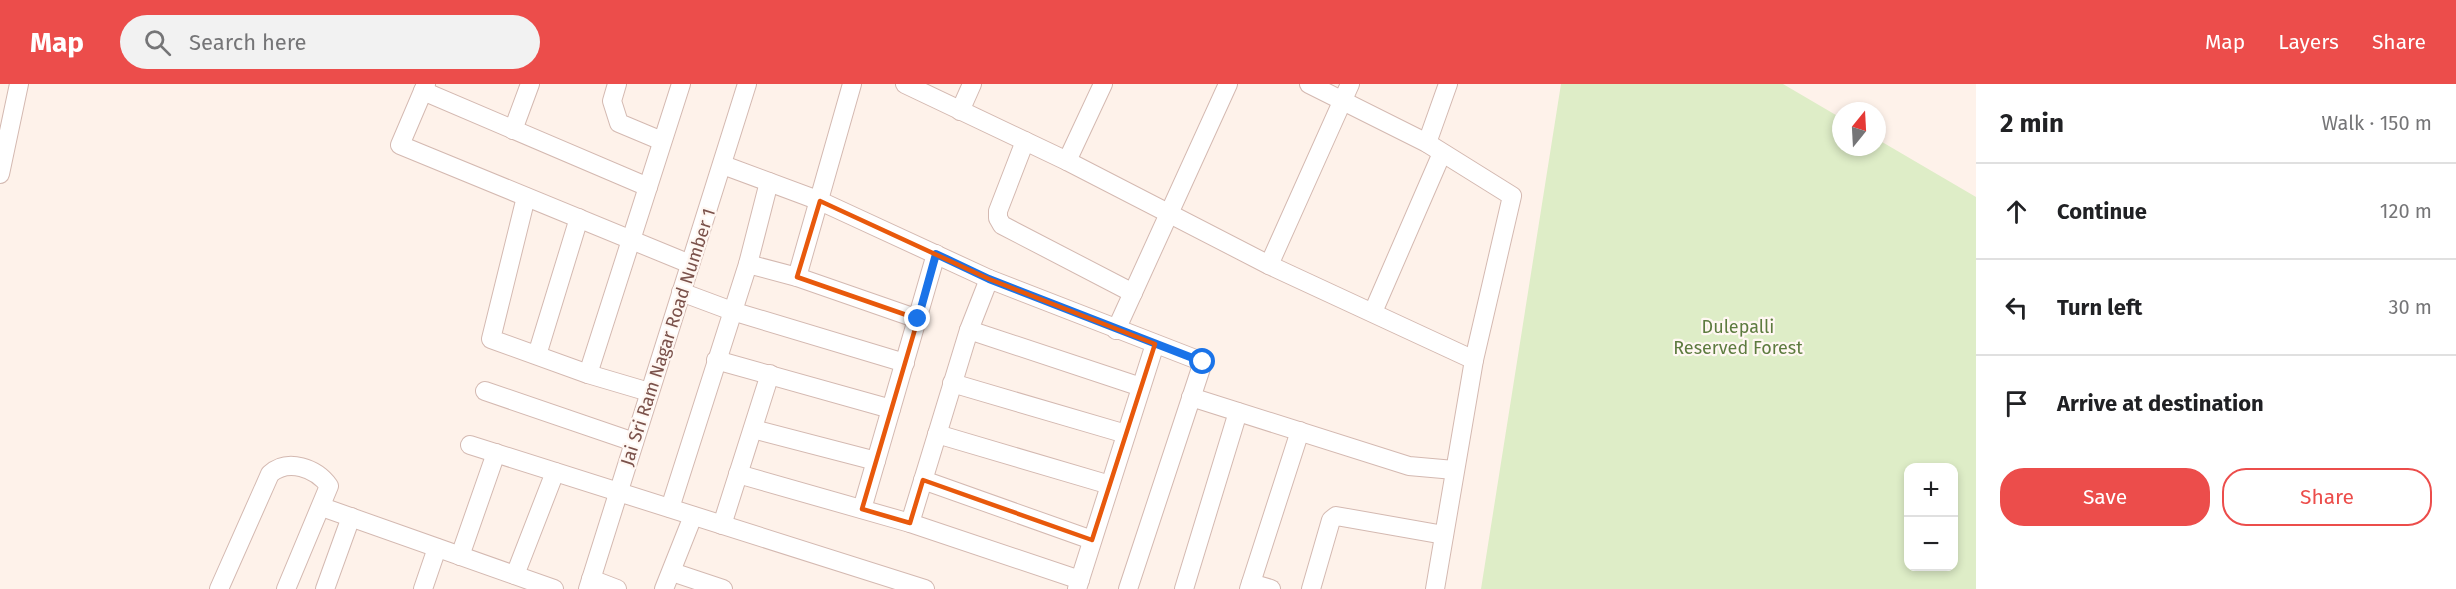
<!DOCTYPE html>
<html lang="en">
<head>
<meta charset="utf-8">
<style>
  :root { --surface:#fff; --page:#f2f2f2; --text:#202124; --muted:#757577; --line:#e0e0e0; --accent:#ec4d4b }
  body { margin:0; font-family:"Fira Sans",sans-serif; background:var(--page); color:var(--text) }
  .controls { position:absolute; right:18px; bottom:18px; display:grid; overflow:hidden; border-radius:12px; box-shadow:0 3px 9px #0003 }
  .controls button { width:54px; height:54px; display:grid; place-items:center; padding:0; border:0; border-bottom:2px solid var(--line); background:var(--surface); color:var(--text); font:30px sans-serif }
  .compass { position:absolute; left:1832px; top:18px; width:54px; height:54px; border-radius:50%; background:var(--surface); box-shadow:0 3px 9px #0003; rotate:18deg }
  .stop { position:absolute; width:18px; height:18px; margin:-14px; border:4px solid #1a73e8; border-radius:50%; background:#fff }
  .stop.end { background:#1a73e8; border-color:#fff; box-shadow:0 2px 6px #0008 }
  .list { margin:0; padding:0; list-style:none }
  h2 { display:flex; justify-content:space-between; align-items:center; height:78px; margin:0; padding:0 24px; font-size:26px }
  h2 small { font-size:20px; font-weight:400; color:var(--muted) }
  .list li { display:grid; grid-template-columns:39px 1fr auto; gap:18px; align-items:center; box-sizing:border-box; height:96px; padding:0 24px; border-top:2px solid var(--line) }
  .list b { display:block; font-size:22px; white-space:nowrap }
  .list em { font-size:20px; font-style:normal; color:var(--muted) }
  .actions { display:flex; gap:12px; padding:18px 24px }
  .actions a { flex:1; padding:14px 0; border:2px solid var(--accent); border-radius:24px; text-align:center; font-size:21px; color:var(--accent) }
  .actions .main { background:var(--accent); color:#fff }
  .icon { flex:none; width:33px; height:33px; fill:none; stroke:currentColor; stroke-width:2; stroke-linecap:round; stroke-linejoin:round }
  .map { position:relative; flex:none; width:1976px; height:505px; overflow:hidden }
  header { display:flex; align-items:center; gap:36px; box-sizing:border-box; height:84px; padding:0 30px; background:var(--accent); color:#fff }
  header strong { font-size:28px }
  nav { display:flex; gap:33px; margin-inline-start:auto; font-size:21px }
  .search { width:420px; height:54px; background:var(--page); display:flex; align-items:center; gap:15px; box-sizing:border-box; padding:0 21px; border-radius:33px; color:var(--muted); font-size:22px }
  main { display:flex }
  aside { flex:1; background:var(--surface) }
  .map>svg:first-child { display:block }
  .green { fill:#deedc7; fill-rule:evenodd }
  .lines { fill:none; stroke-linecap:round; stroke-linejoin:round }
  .street-casing { stroke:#d4b9b1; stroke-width:20 }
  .street { stroke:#fff; stroke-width:18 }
  .route { stroke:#1a73e8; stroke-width:8 }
  .marked { fill:none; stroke:#e8590c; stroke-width:4.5; stroke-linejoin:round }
  .labels { text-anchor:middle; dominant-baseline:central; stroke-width:4.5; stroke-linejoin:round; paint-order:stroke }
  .park-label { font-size:18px; fill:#5d7b3f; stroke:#fff7f2 }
  .street-label { font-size:18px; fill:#7b524b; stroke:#fff7f2 }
</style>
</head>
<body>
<header>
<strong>Map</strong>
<div class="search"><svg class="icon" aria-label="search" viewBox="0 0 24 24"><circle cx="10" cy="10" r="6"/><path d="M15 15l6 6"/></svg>Search here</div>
<nav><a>Map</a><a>Layers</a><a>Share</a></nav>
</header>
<main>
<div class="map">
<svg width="1976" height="505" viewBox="0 0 1976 505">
  <rect width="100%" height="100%" fill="#fef2ea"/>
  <path class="green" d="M1561,0h222l58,34v29h36v-8l99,58v392h-495zM1908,384h46v98h-46z"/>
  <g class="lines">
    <g class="street-casing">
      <g id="street">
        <polyline points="426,0 400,61 690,180"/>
        <polyline points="617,0 612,17 619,39 662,57"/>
        <polyline points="905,0 1067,77 1269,181 1474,276"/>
        <polyline points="1309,0 1427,59 1512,112 1474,276 1435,505"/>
        <polyline points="423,7 648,103"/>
        <polyline points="960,27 972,0"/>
        <polyline points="513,46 530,0"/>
        <polyline points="1025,57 998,127 998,134 1002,141 1133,209"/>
        <polyline points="1427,59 1448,0"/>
        <polyline points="1067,77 1103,0"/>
        <polyline points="723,81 820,117 989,195 1203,278 1128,505"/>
        <polyline points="0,90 19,0"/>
        <polyline points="526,113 491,255 588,290 649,308"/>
        <polyline points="748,180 797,193 918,235"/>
        <polyline points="1269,181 1350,0"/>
        <polyline points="797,193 852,0"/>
        <polyline points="681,208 732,227 905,279"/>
        <polyline points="1373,228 1442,69"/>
        <polyline points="969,246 1141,303"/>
        <polyline points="1116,246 1228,0"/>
        <polyline points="537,271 579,134"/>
        <polyline points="716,276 891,325"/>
        <polyline points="588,290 681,0"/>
        <polyline points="952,299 1126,350"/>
        <polyline points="485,307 634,358"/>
        <polyline points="1191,313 1409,382 1454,386"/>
        <polyline points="753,345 876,377"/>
        <polyline points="937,350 1110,401"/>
        <polyline points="470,361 925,505"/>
        <polyline points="738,390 910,439 1080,496"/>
        <polyline points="923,396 1092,456"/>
        <polyline points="322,423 554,505"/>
        <polyline points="670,424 748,180 769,98"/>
        <polyline points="862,425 936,170"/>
        <polyline points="910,439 969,246 989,195"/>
        <polyline points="722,441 770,290"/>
        <polyline points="460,472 496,369"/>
        <polyline points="672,488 723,505"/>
        <polyline points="515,491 555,388"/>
        <polyline points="591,495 617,505"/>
        <polyline points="1251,499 1271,505"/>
        <path d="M219,505l51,-115c18,-16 46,-6 59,12l-43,103"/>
        <polyline points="325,505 351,433"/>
        <polyline points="423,505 437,464"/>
        <polyline points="588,505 747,0"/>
        <polyline points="664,505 693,432"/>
        <polyline points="1077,505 1155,260"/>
        <polyline points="1184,505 1238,328"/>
        <polyline points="1249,505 1300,347"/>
        <polyline points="1311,505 1331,436 1336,432 1444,451"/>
      </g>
    </g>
    <use href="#street" class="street"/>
  </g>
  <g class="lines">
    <polyline class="route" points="918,235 936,170 989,195 1203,278"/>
  </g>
  <path class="marked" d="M820,117l169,78 166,65 -63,196 -169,-60 -13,43 -48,-14 56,-190 -121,-42z"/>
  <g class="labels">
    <g class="park-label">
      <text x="1738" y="243">Dulepalli<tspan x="1738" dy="21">Reserved Forest</tspan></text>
    </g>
    <g class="street-label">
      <text transform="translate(668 253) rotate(-72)">Jai Sri Ram Nagar Road Number 1</text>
    </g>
  </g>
</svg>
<div class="controls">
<button>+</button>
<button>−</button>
</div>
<svg class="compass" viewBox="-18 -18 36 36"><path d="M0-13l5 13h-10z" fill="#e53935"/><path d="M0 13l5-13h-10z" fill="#757577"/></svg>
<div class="stop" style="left:1203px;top:278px"></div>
<div class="stop end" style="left:918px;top:235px"></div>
</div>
<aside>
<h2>2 min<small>Walk · 150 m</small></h2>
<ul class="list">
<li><svg class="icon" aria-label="ahead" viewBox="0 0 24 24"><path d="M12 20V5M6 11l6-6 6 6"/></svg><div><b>Continue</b></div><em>120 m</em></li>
<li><svg class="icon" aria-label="left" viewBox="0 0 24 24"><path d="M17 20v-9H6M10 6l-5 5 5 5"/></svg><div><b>Turn left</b></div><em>30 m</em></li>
<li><svg class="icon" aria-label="arrive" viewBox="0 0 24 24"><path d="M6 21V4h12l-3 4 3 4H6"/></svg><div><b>Arrive at destination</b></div></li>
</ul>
<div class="actions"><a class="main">Save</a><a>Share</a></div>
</aside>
</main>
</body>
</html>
